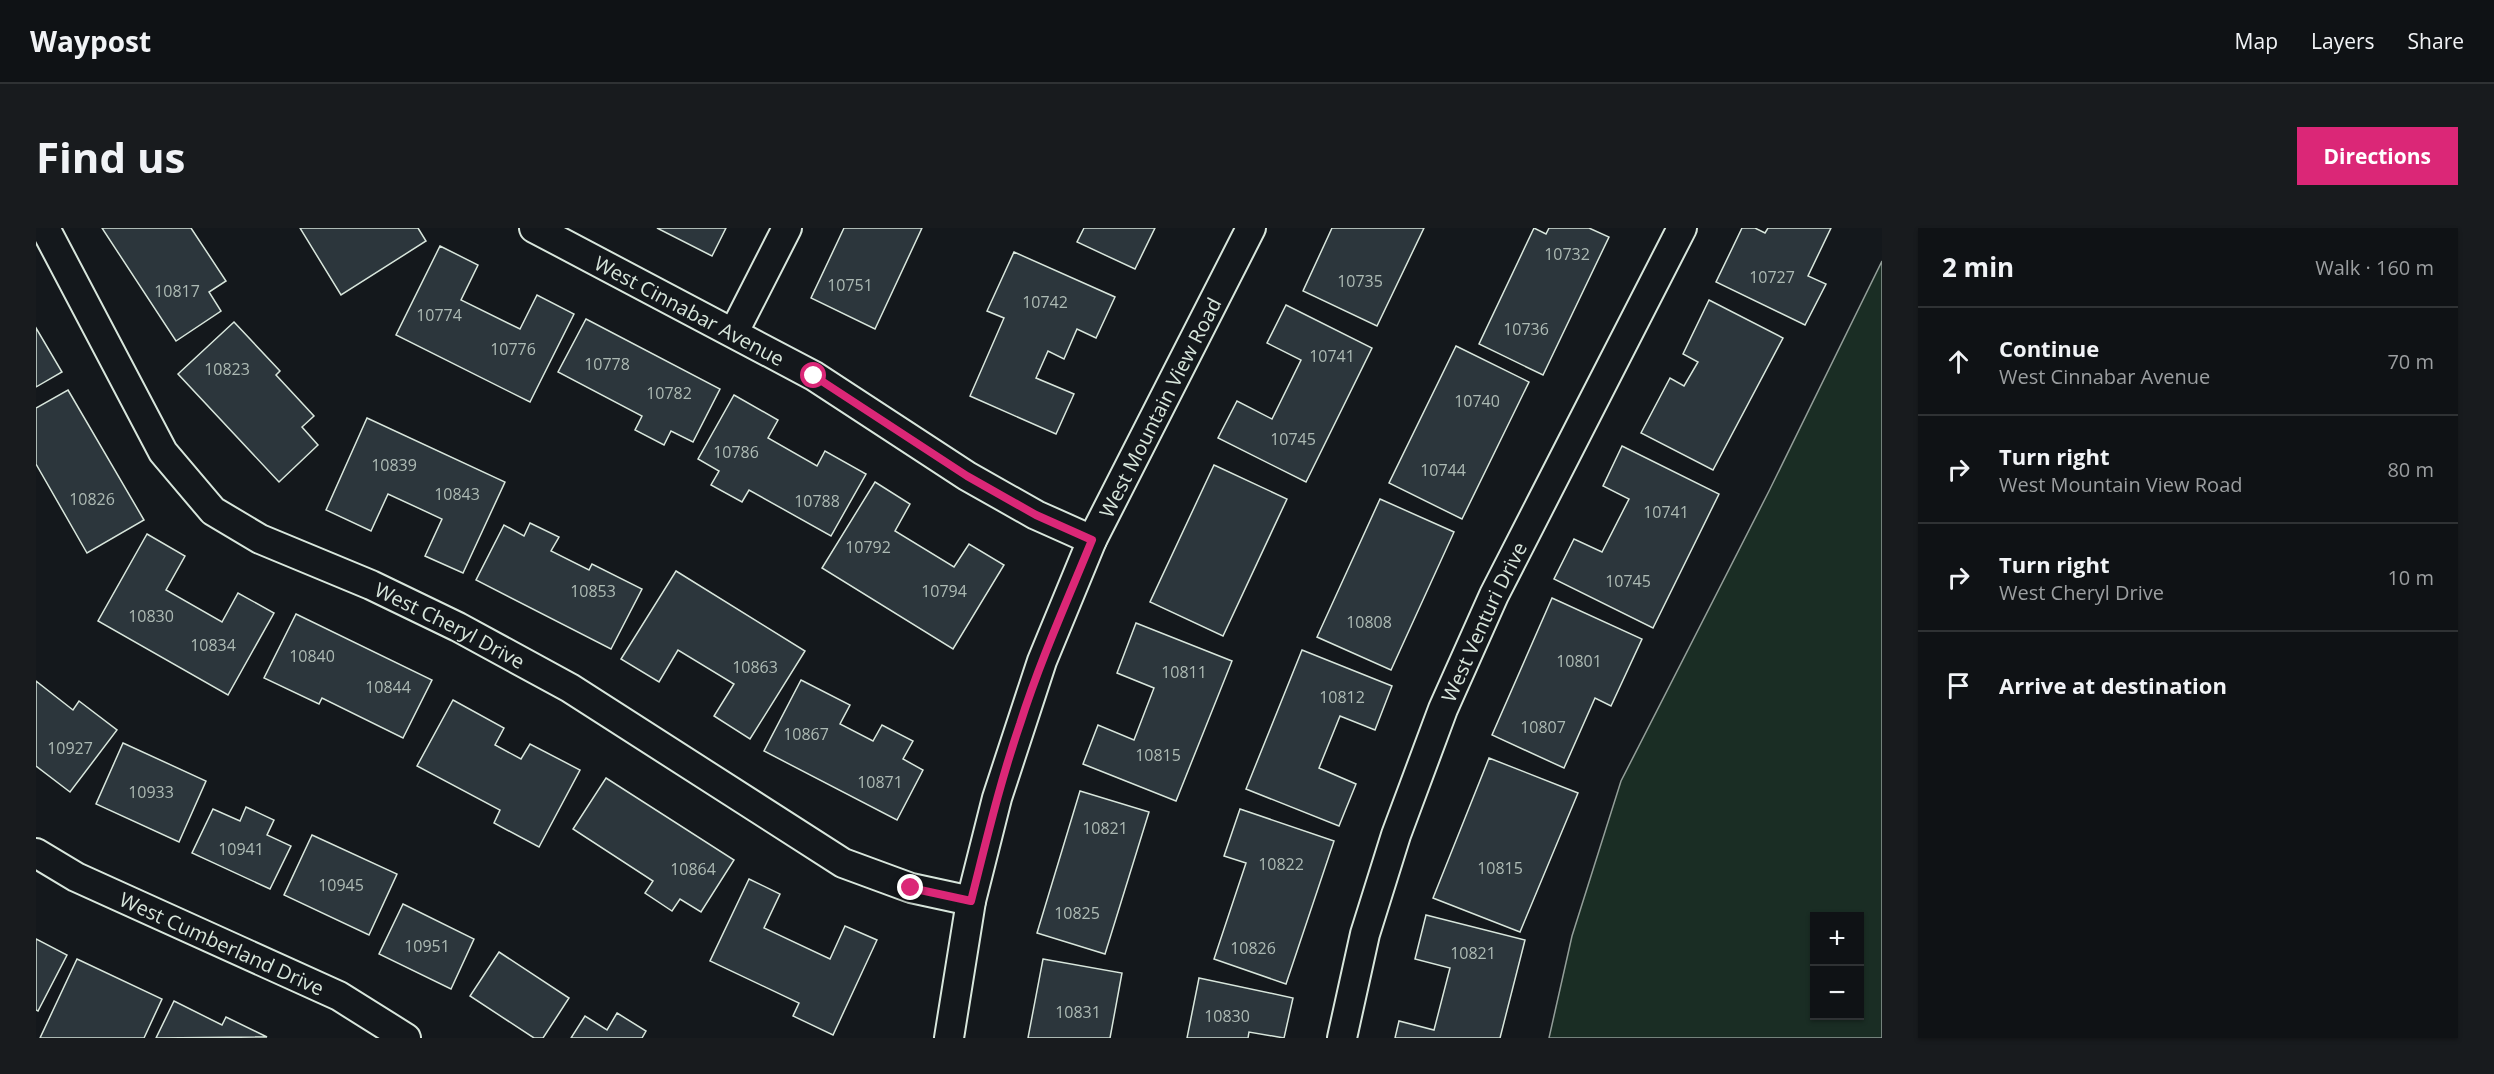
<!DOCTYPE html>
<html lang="en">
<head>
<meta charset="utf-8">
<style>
  :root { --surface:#0f1215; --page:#181b1e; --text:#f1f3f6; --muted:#9b9ea0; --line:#2f3234; --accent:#db2777 }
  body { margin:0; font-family:"Open Sans",sans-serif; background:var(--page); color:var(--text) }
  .controls { position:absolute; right:18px; bottom:18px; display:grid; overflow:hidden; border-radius:0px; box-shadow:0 2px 4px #0004 }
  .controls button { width:54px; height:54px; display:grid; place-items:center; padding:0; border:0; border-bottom:2px solid var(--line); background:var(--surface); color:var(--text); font:30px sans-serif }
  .stop { position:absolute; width:18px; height:18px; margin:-14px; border:4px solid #db2777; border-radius:50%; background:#fff }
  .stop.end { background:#db2777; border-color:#fff; box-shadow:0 2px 6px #0008 }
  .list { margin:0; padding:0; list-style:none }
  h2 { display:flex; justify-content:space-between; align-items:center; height:78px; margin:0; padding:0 24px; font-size:26px }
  h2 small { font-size:20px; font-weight:400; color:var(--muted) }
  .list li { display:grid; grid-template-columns:39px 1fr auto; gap:18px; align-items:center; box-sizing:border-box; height:108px; padding:0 24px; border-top:2px solid var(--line) }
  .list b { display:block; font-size:22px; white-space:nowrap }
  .list p { margin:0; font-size:20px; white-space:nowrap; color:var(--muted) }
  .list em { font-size:20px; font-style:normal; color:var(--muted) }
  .icon { flex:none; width:33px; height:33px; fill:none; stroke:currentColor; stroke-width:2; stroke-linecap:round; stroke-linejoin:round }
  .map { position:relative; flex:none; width:1846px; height:810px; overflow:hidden; border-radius:0px }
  header { display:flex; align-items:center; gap:36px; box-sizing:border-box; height:84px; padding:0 30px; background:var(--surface); border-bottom:2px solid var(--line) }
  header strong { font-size:28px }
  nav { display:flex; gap:33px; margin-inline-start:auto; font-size:21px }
  .intro { display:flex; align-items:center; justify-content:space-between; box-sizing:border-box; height:144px; padding:0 36px }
  h1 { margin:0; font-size:42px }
  .button { padding:15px 27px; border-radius:0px; background:var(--accent); color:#fff; font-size:21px; font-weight:700 }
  main { display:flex; gap:36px; padding:0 36px }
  aside { flex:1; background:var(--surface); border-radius:0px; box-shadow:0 2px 4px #0004 }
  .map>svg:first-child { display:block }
  .green { fill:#1a2d24; stroke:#939e99; stroke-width:1.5; fill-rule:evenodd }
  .building { fill:#2c363c; stroke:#d8e6dc; stroke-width:1.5 }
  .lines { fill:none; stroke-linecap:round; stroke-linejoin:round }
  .minor-casing { stroke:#d8e6dc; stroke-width:32 }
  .minor { stroke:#14181c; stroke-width:28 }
  .route { stroke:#db2777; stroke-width:8 }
  .labels { text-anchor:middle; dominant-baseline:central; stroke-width:4.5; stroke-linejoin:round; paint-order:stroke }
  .number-label { font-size:16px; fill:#adbab4 }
  .street-label { font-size:20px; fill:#d8e6dc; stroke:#14181c }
</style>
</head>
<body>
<header>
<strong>Waypost</strong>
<nav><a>Map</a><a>Layers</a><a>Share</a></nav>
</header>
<div class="intro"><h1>Find us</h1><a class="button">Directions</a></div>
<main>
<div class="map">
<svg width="1846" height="810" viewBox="0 0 1846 810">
  <rect width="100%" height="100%" fill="#14181c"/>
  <path class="green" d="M1846,33v777h-333l23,-102 49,-155 148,-290zM1778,688h46v100h-46z"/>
  <g class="building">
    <polygon points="66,0 155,0 190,53 173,64 185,83 140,113"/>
    <polygon points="264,0 382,0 390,13 305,67"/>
    <polygon points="621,0 690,0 676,28"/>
    <polygon points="808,0 886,0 839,101 775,70"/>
    <polygon points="1048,0 1119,0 1099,41 1041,14"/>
    <polygon points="1296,0 1388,0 1341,98 1267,63"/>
    <polygon points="1498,0 1510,6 1513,0 1553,0 1573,9 1507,147 1443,116"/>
    <polygon points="1706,0 1719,0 1729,5 1732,0 1795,0 1772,48 1790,56 1769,97 1680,54"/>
    <polygon points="404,18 442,37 425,72 484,101 501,67 538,86 494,174 360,107"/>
    <polygon points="978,24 1079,69 1060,110 1041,101 1028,131 1012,123 1000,150 1038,166 1020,206 934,168 968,90 951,83"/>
    <polygon points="1673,72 1747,110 1677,242 1605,205 1634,150 1648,158 1662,134 1647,126"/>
    <polygon points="1250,77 1336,120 1270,254 1182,210 1201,173 1236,191 1265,132 1231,115"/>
    <polygon points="550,91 684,161 657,214 635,203 628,217 599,202 606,188 522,144"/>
    <polygon points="198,94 244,143 240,147 278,188 266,199 282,217 243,254 142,146"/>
    <polygon points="0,100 26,144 0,159"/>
    <polygon points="1420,118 1493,154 1426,291 1353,255"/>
    <polygon points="32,162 108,292 51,325 0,236 0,180"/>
    <polygon points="698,167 742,192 732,210 781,238 789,223 830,246 795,308 713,262 706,274 675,257 683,243 662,231"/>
    <polygon points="331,190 469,254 427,345 389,328 406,291 352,266 335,303 290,282"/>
    <polygon points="1586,218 1683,266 1617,400 1518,351 1538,311 1566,324 1593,271 1567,258"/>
    <polygon points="1178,237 1251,271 1187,408 1114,374"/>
    <polygon points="839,254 874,276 859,303 918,339 933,316 968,337 917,421 786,340"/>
    <polygon points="1344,271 1418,304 1355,442 1281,409"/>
    <polygon points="494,295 523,309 515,323 553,342 556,336 606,361 575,421 440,352 468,297 488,308"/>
    <polygon points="111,306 149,328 130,362 186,394 202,365 238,385 192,467 62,393"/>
    <polygon points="640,343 769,423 714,511 678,488 698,456 642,422 623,454 585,431"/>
    <polygon points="1516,370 1606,411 1575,478 1559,470 1528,540 1456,507"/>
    <polygon points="260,386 396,452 367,510 286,470 283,476 228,450"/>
    <polygon points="1100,395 1196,433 1140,573 1047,536 1062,497 1098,512 1118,460 1081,445"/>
    <polygon points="1266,422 1356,458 1339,502 1304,488 1283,540 1320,556 1303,598 1210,561"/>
    <polygon points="765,452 814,477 804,496 837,513 846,497 877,513 867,531 887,542 861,592 728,523"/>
    <polygon points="0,453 37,482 43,473 81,502 34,564 0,538"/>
    <polygon points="417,472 468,500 459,517 485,531 494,516 544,542 503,619 458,595 464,582 381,538"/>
    <polygon points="87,515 170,553 143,614 60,576"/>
    <polygon points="1453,530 1542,565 1484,704 1397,670"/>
    <polygon points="570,550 698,632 665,684 644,671 636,683 609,665 617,653 537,601"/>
    <polygon points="1044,563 1113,584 1069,726 1001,705"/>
    <polygon points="210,579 238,592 231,607 255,618 234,661 156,625 177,581 204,593"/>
    <polygon points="1204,581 1298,613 1250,756 1178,731 1210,635 1188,628"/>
    <polygon points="276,607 361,646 333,707 248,667"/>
    <polygon points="713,651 744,666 728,700 794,731 809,698 841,712 797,807 757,788 763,775 674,733"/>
    <polygon points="367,676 438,711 415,761 343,726"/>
    <polygon points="1390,687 1489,712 1464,810 1359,810 1363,793 1398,802 1414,740 1379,731"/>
    <polygon points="0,711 31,727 2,783 0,782"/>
    <polygon points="463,724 533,770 507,810 498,810 434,768"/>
    <polygon points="41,731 126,771 108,810 4,810"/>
    <polygon points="1007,731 1086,745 1074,810 992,810"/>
    <polygon points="1163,750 1257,770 1248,810 1213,804 1212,810 1151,810"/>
    <polygon points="138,773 186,797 190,789 231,809 120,810"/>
    <polygon points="581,785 610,803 606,810 535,810 549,788 571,802"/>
  </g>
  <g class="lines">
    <g class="minor-casing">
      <g id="minor">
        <path id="s1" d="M9,0l118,224 50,59 47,28 111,46 87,42 112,61 273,175 68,25 60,13"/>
        <path id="s2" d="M498,0l280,148 153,100 69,39 56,25"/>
        <polyline points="698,104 751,0"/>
        <path id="s3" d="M0,625l40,24 263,119 67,42"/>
        <path id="s4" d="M913,810l22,-137 26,-103 45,-137 50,-121 159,-312"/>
        <path id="s5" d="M1306,810l23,-104 31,-99 47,-126 51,-114 188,-367"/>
      </g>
    </g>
    <use href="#minor" class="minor"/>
  </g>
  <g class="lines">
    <path class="route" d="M778,148l153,100 69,39 56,25c-25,61 -52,121 -72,184 -20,58 -34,118 -49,177l-60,-13"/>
  </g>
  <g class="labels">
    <g class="number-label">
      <text x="1531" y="26">10732</text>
      <text x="1736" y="49">10727</text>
      <text x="1324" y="53">10735</text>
      <text x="814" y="57">10751</text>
      <text x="141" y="63">10817</text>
      <text x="1009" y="74">10742</text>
      <text x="403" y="87">10774</text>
      <text x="1490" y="101">10736</text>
      <text x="477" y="121">10776</text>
      <text x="1296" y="128">10741</text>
      <text x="571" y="136">10778</text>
      <text x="191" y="141">10823</text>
      <text x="633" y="165">10782</text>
      <text x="1441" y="173">10740</text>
      <text x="1257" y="211">10745</text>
      <text x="700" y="224">10786</text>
      <text x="358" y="237">10839</text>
      <text x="1407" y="242">10744</text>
      <text x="421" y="266">10843</text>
      <text x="56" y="271">10826</text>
      <text x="781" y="273">10788</text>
      <text x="1630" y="284">10741</text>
      <text x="832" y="319">10792</text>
      <text x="1592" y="353">10745</text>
      <text x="557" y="363">10853</text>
      <text x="908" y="363">10794</text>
      <text x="115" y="388">10830</text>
      <text x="1333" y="394">10808</text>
      <text x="177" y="417">10834</text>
      <text x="276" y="428">10840</text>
      <text x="1543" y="433">10801</text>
      <text x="719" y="439">10863</text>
      <text x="1148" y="444">10811</text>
      <text x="352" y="459">10844</text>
      <text x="1306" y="469">10812</text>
      <text x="1507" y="499">10807</text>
      <text x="770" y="506">10867</text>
      <text x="34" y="520">10927</text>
      <text x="1122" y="527">10815</text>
      <text x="844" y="554">10871</text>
      <text x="115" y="564">10933</text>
      <text x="1069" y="600">10821</text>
      <text x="205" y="621">10941</text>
      <text x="1245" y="636">10822</text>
      <text x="1464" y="640">10815</text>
      <text x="657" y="641">10864</text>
      <text x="305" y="657">10945</text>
      <text x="1041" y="685">10825</text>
      <text x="391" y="718">10951</text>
      <text x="1217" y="720">10826</text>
      <text x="1437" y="725">10821</text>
      <text x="1042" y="784">10831</text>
      <text x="1191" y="788">10830</text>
    </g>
    <g class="street-label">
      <text stroke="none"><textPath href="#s2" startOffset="176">West Cinnabar Avenue</textPath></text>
      <text stroke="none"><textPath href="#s4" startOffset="669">West Mountain View Road</textPath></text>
      <text stroke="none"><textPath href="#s5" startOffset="441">West Venturi Drive</textPath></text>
      <text stroke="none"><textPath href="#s1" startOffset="594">West Cheryl Drive</textPath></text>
      <text stroke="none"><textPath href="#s3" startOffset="207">West Cumberland Drive</textPath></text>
    </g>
  </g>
</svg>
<div class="controls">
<button>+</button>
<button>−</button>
</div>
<div class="stop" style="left:778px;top:148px"></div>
<div class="stop end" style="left:875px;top:660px"></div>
</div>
<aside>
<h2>2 min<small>Walk · 160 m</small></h2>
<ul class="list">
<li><svg class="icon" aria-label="ahead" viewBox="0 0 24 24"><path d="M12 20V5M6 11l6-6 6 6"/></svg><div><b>Continue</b><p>West Cinnabar Avenue</p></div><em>70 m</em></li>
<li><svg class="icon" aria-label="right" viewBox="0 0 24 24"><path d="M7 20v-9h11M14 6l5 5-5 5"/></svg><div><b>Turn right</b><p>West Mountain View Road</p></div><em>80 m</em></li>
<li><svg class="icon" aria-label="right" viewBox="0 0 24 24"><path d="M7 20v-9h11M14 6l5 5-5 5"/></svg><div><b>Turn right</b><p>West Cheryl Drive</p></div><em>10 m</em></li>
<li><svg class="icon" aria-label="arrive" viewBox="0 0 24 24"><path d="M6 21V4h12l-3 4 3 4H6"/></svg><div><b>Arrive at destination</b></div></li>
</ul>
</aside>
</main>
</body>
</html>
